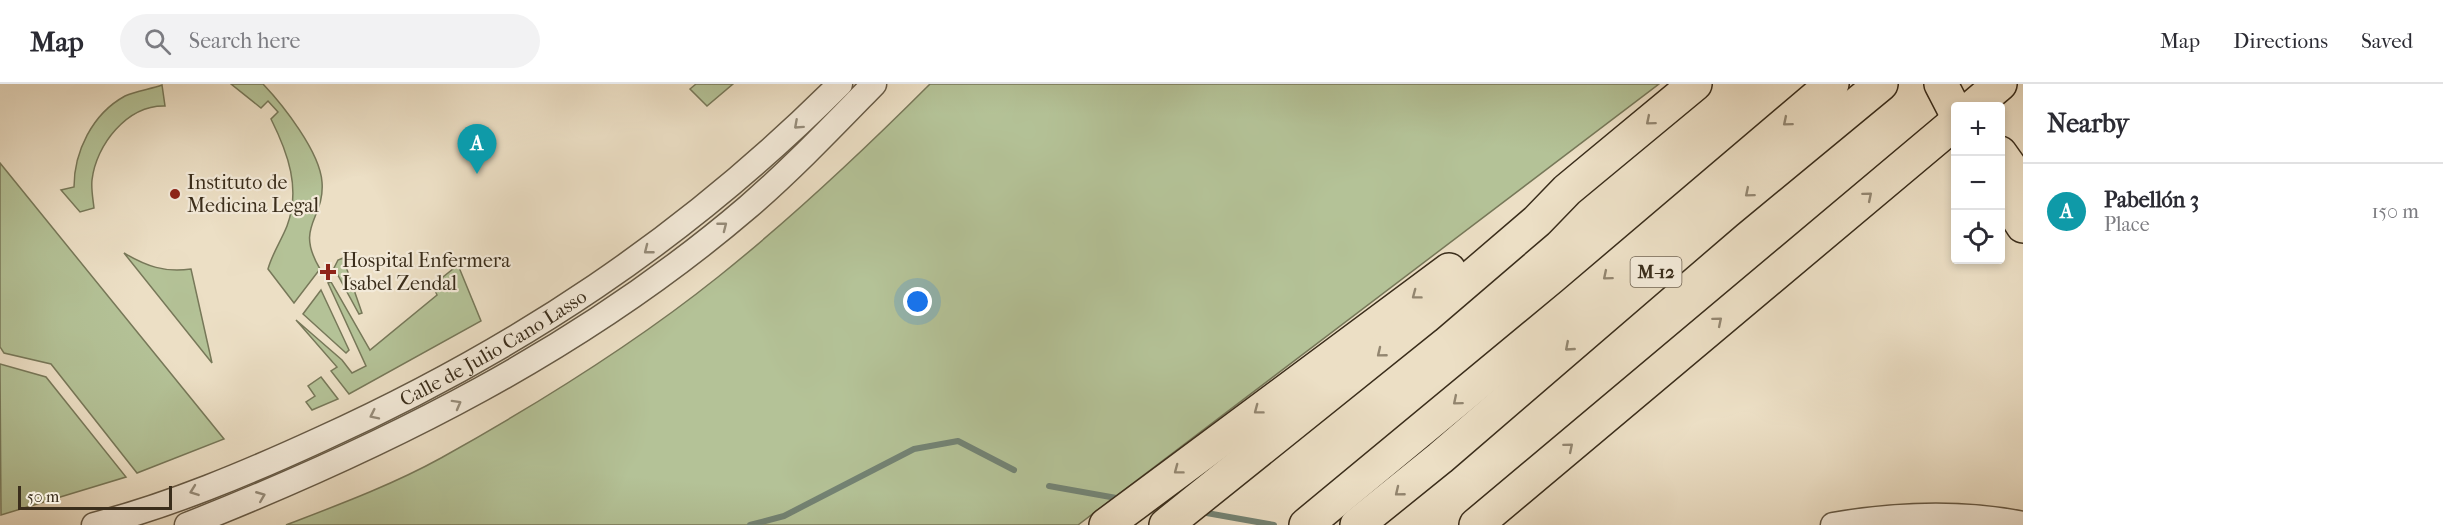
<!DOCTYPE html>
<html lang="en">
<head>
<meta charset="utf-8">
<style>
  :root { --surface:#fff; --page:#f2f2f3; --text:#2b2b33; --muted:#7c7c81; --line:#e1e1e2; --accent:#2563eb }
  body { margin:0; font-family:"IM FELL French Canon",serif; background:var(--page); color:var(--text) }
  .controls { position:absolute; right:18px; top:18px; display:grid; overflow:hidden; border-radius:6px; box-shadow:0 3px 9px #0003 }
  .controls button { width:54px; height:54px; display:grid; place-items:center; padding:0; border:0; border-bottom:2px solid var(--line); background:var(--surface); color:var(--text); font:30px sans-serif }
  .scale { position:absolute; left:18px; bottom:15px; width:154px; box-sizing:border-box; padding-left:6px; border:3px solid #3a2d1b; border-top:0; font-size:16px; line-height:21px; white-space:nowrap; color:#3a2d1b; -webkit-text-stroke:4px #f3ead9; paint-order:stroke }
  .you { position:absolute; left:918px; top:218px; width:21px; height:21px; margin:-15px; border:4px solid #fff; border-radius:50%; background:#1a73e8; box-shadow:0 0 0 9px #1a73e833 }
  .badge { display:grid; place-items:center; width:39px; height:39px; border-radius:50%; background:var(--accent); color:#fff; font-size:20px; font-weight:700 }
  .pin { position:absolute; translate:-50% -50px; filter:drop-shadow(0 2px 3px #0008) }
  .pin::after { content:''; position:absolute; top:32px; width:21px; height:18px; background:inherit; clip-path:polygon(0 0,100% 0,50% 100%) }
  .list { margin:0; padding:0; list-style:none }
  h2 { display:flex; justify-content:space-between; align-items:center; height:78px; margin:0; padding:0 24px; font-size:26px }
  h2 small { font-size:20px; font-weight:400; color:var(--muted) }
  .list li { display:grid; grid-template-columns:39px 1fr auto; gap:18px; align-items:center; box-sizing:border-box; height:96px; padding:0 24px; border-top:2px solid var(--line) }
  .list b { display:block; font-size:22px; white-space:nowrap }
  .list p { margin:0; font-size:20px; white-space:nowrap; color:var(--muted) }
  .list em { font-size:20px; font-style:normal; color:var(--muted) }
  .icon { flex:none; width:33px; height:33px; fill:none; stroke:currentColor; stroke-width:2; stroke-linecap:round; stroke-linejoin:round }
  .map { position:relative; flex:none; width:2023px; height:441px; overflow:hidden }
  header { display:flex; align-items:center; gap:36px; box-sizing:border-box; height:84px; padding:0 30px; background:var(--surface); border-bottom:2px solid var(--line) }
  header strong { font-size:28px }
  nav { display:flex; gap:33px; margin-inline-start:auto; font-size:21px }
  .search { width:420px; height:54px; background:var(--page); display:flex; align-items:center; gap:15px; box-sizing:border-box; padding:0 21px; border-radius:33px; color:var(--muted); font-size:22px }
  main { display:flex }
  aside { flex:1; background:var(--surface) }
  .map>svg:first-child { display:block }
  .green { fill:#b4c297; stroke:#777859; stroke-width:1.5 }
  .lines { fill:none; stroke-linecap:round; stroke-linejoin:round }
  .stream { stroke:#738374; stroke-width:6 }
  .minor-casing { stroke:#665a46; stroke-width:27 }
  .highway-casing { stroke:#3a2d1b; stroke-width:36 }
  .minor { stroke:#f3ead9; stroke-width:24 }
  .highway { stroke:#ecdfc5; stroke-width:33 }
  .oneway { stroke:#938670 }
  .oneway2 { stroke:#968c7a }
  .poi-dot { fill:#8f2418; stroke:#f3ead9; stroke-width:2 }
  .labels { text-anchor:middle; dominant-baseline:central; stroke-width:4.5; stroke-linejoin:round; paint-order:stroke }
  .shield { fill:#f3ead9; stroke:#726654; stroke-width:1.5 }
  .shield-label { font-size:18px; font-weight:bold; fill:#3a2d1b }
  .poi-label { font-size:20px; fill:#3a2d1b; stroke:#f3ead9; text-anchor:start }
  .street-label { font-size:20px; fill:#3a2d1b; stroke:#f3ead9 }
</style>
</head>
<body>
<header>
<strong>Map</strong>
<div class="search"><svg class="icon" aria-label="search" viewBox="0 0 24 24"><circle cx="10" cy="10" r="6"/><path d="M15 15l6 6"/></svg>Search here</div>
<nav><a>Map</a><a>Directions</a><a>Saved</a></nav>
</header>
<main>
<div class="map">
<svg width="2023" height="441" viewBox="0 0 2023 441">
  <rect width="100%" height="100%" fill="#ecdfc5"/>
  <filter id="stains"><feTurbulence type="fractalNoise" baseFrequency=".00333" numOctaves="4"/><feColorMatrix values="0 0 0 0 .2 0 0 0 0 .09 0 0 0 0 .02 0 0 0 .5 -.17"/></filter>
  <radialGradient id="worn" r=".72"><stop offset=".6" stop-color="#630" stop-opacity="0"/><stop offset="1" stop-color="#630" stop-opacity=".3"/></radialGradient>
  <g class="green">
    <path d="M231,0h32c20,21 57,68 59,98 3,38 -28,43 -2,87l-26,34 -26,-34c4,-15 13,-28 19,-43 14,-37 1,-73 -16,-107l7,-7 -10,-11 -7,7z"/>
    <polygon points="696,0 733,0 707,22 690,5"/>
    <path d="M930,0h729l-581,441h-792c52,-20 106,-40 155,-67 95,-53 192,-113 277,-181 75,-60 144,-125 212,-193z"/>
    <path d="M162,1l3,21c-38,-1 -69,39 -73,74 -1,9 1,19 2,28l-14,4 -19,-22 13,-3c0,-35 18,-73 51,-91 11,-5 26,-7 37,-11z"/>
    <polygon points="0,79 224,355 137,389 51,280 4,269 0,263"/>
    <path d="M124,169c22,13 41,20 67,16l21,94z"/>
    <polygon points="343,174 362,229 359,230 334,184 338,176"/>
    <polygon points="458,181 481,237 349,310 331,287 337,283 296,236 342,276 352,289 366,282 328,199 331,198 370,266 437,211 433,201"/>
    <polygon points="321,206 349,266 346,269 303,230"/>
    <polygon points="0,280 46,293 126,393 1,431"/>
    <polygon points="321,293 338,315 312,326 306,318 315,312 308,302"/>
  </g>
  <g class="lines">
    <g class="stream">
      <polyline points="1049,402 1122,415"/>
      <polyline points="1201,428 1274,441"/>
      <polyline points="750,441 784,432 914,365 958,357 1014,386"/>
    </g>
    <g class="minor-casing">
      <g id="minor">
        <path id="s1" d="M94,441c77,-20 153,-52 225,-85 198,-90 366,-201 521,-356"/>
        <path d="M187,441c202,-80 395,-176 561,-318 44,-38 85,-81 126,-123"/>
        <path d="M1833,441c64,-11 126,-14 190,-1"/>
      </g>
    </g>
    <g class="highway-casing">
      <g id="highway">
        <polyline points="1941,0 1956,29"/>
        <polyline points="1974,22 2000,0"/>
        <polyline points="2000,69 2023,101"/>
        <polyline points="2000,106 2023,142"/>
        <polyline points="1106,441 1449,186"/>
        <polyline points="1166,441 1425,233 1537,137 1567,106 1695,0"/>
        <polyline points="1306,441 1573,220 1832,0"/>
        <polyline points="1357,441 1440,374 1726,128 1881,0"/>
        <polyline points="1476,441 1956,38"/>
      </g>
    </g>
    <use href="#minor" class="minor"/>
    <use href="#highway" class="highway"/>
  </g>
  <defs><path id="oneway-chevron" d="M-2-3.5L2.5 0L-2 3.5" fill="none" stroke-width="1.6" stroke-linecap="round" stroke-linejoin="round" transform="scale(1.5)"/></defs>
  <g class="oneway">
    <use href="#oneway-chevron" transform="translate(1650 37) rotate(140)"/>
    <use href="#oneway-chevron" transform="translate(1787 38) rotate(140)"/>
    <use href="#oneway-chevron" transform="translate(1749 109) rotate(140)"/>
    <use href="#oneway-chevron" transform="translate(1868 112) rotate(-40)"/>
    <use href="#oneway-chevron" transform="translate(1607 192) rotate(140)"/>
    <use href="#oneway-chevron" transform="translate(1416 211) rotate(143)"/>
    <use href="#oneway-chevron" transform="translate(1718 237) rotate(-40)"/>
    <use href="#oneway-chevron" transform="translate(1569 263) rotate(139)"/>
    <use href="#oneway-chevron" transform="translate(1381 269) rotate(141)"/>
    <use href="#oneway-chevron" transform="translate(1457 317) rotate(140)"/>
    <use href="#oneway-chevron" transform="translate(1258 326) rotate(143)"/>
    <use href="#oneway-chevron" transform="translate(1569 363) rotate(-40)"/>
    <use href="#oneway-chevron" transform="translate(1178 386) rotate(143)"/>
    <use href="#oneway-chevron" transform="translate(1399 408) rotate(141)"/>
  </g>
  <g class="oneway2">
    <use href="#oneway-chevron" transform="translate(798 41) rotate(138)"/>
    <use href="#oneway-chevron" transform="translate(723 142) rotate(-38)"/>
    <use href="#oneway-chevron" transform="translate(648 166) rotate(142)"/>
    <use href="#oneway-chevron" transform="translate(457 320) rotate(-29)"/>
    <use href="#oneway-chevron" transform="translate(374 331) rotate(154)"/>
    <use href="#oneway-chevron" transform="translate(194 407) rotate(160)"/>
    <use href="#oneway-chevron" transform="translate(261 412) rotate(-22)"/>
  </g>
  <g class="poi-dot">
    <circle cx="175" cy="110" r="6"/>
    <path d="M325 179h6v6h6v6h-6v6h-6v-6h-6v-6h6z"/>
  </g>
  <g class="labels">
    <rect class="shield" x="1630.5" y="173" width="51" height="30" rx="4.5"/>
    <g class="shield-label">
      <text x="1656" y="188">M-12</text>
    </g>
    <g class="poi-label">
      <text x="187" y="98">Instituto de<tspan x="187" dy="23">Medicina Legal</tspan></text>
      <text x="342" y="176">Hospital Enfermera<tspan x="342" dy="23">Isabel Zendal</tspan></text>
    </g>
    <g class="street-label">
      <text stroke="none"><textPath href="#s1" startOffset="438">Calle de Julio Cano Lasso</textPath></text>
    </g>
  </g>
  <rect width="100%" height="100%" filter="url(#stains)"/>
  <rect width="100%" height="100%" fill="url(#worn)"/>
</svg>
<div class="controls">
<button>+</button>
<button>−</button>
<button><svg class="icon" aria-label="locate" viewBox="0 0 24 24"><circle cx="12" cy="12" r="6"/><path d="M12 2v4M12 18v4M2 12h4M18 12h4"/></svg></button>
</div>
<div class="scale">50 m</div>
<div class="you"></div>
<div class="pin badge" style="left:477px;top:90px;background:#0f9aa8">A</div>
</div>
<aside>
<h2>Nearby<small></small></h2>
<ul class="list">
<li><span class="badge" style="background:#0f9aa8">A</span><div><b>Pabellón 3</b><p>Place</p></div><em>150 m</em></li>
</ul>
</aside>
</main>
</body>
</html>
